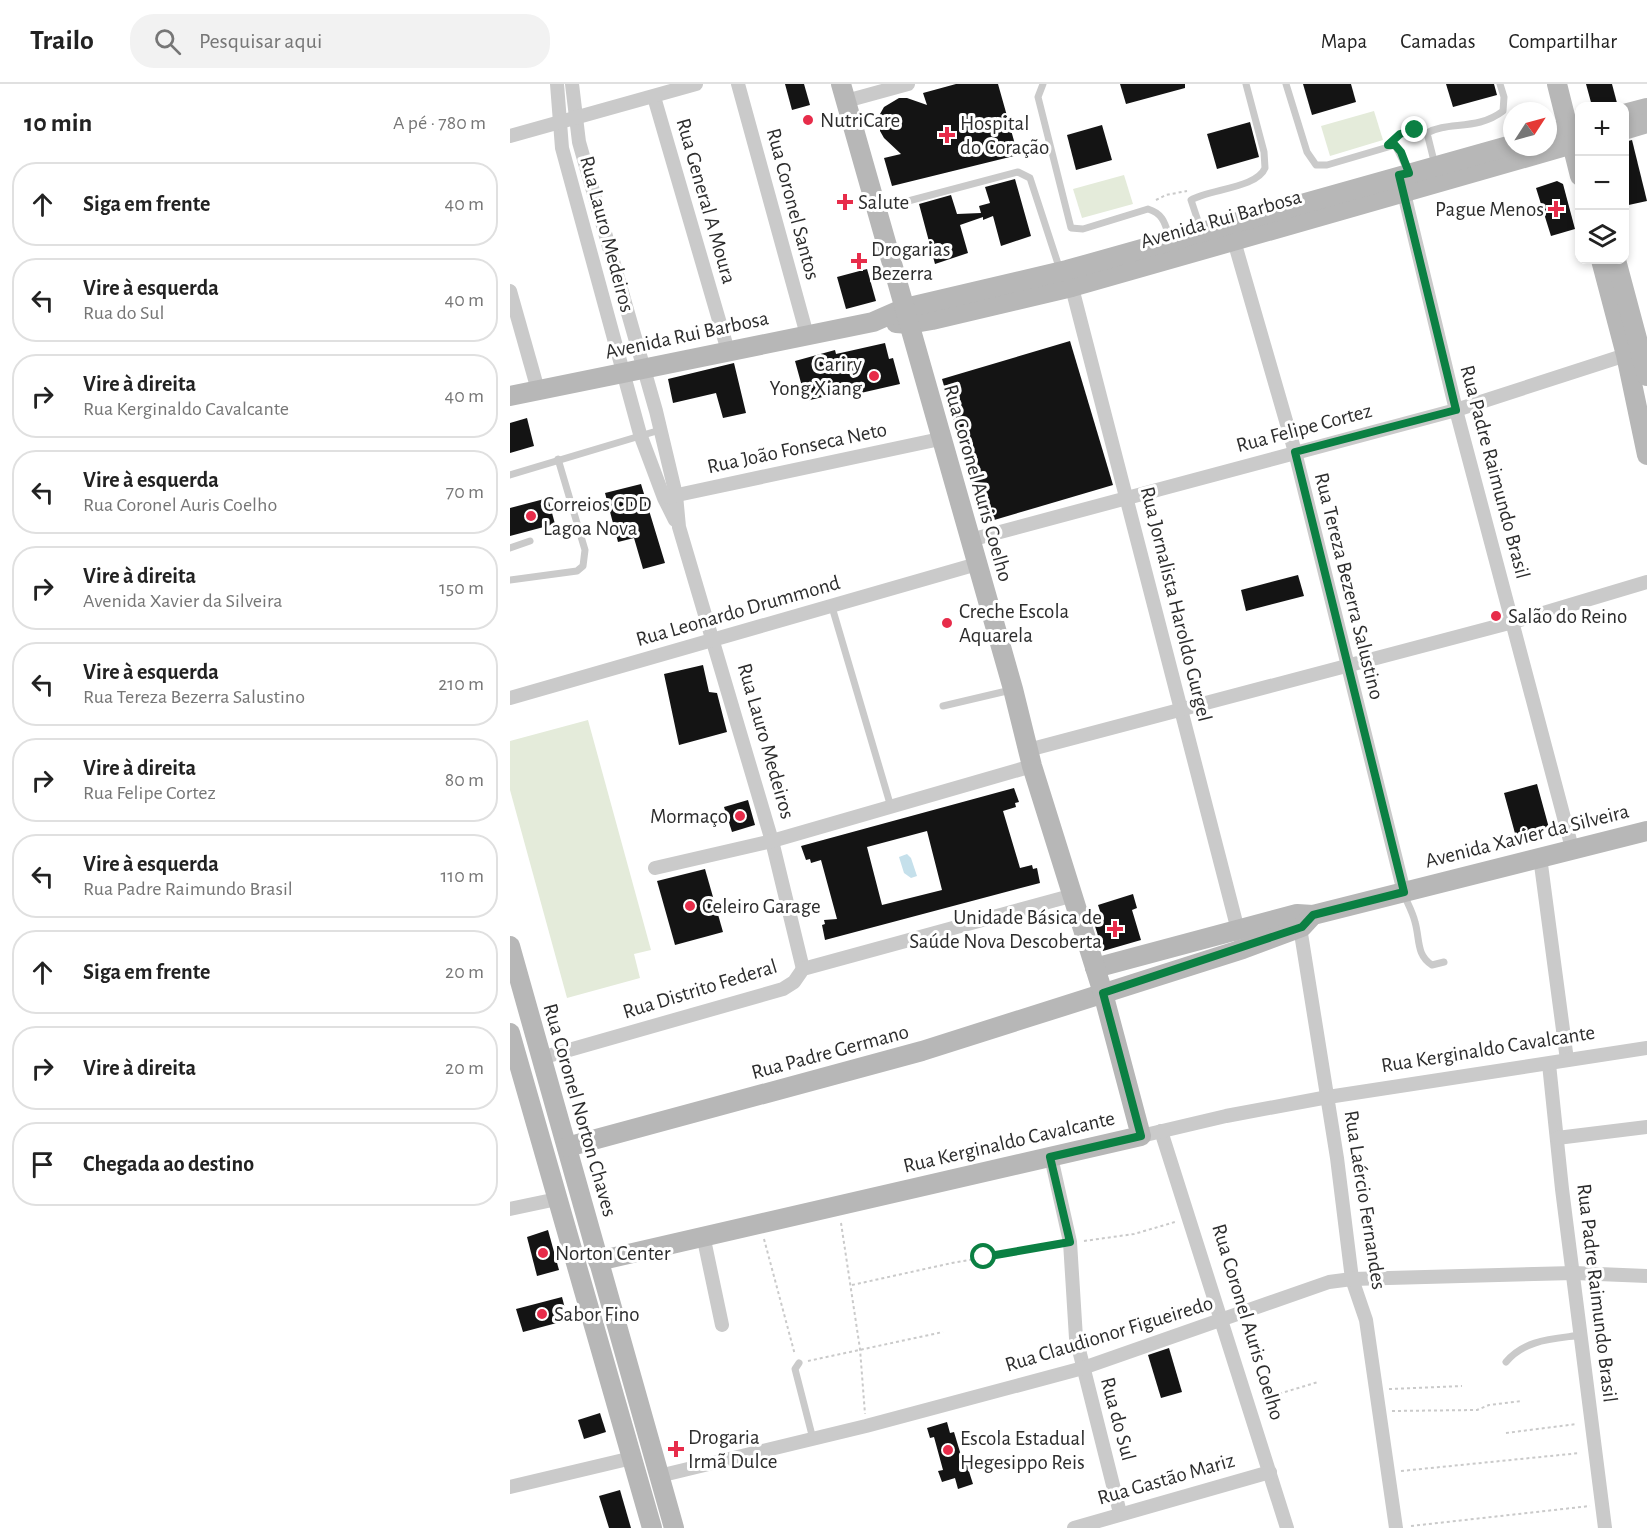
<!DOCTYPE html>
<html lang="pt">
<head>
<meta charset="utf-8">
<style>
  :root { --surface:#fff; --page:#f2f2f2; --text:#222; --muted:#767676; --line:#e0e0e0 }
  body { margin:0; font-family:"Alegreya Sans",sans-serif; background:var(--page); color:var(--text) }
  .controls { position:absolute; right:18px; top:18px; display:grid; overflow:hidden; border-radius:12px; box-shadow:0 3px 9px #0003 }
  .controls button { width:54px; height:54px; display:grid; place-items:center; padding:0; border:0; border-bottom:2px solid var(--line); background:var(--surface); color:var(--text); font:30px sans-serif }
  .compass { position:absolute; left:993px; top:18px; width:54px; height:54px; border-radius:50%; background:var(--surface); box-shadow:0 3px 9px #0003; rotate:54deg }
  .stop { position:absolute; width:18px; height:18px; margin:-14px; border:4px solid #0b8043; border-radius:50%; background:#fff }
  .stop.end { background:#0b8043; border-color:#fff; box-shadow:0 2px 6px #0008 }
  .list { margin:0; padding:0; list-style:none }
  h2 { display:flex; justify-content:space-between; align-items:center; height:78px; margin:0; padding:0 24px; font-size:26px }
  h2 small { font-size:20px; font-weight:400; color:var(--muted) }
  .list li { display:grid; grid-template-columns:39px 1fr auto; gap:18px; align-items:center; box-sizing:border-box; height:84px; margin:0 12px 12px; padding:0 12px; border:2px solid var(--line); border-radius:24px }
  .list b { display:block; font-size:22px; white-space:nowrap }
  .list p { margin:0; font-size:20px; white-space:nowrap; color:var(--muted) }
  .list em { font-size:20px; font-style:normal; color:var(--muted) }
  .icon { flex:none; width:33px; height:33px; fill:none; stroke:currentColor; stroke-width:2; stroke-linecap:round; stroke-linejoin:round }
  .map { position:relative; flex:none; width:1137px; height:1444px; overflow:hidden }
  header { display:flex; align-items:center; gap:36px; box-sizing:border-box; height:84px; padding:0 30px; background:var(--surface); border-bottom:2px solid var(--line) }
  header strong { font-size:28px }
  nav { display:flex; gap:33px; margin-inline-start:auto; font-size:21px }
  .search { width:420px; height:54px; background:var(--page); display:flex; align-items:center; gap:15px; box-sizing:border-box; padding:0 21px; border-radius:24px; color:var(--muted); font-size:22px }
  main { display:flex }
  aside { flex:1; background:var(--surface) }
  .map>svg:first-child { display:block }
  .green { fill:#e4ebda }
  .water { fill:#c5e0eb }
  .building { fill:#141414; fill-rule:evenodd }
  .lines { fill:none; stroke-linecap:round; stroke-linejoin:round }
  .path { stroke:#cacaca; stroke-width:2; stroke-dasharray:3 3; stroke-linecap:butt }
  .lane { stroke:#cacaca; stroke-width:7 }
  .street { stroke:#cacaca; stroke-width:14 }
  .secondary { stroke:#b7b7b7; stroke-width:20 }
  .route { stroke:#0b8043; stroke-width:8 }
  .poi-dot { fill:#e72c4a; stroke:#fff; stroke-width:2 }
  .labels { text-anchor:middle; dominant-baseline:central; stroke-width:6; stroke-linejoin:round; paint-order:stroke }
  .poi-label { font-size:21px; fill:#2d2d2d; stroke:#fff; text-anchor:start }
  .street-label { font-size:21px; fill:#2d2d2d; stroke:#fff }
</style>
</head>
<body>
<header>
<strong>Trailo</strong>
<div class="search"><svg class="icon" aria-label="search" viewBox="0 0 24 24"><circle cx="10" cy="10" r="6"/><path d="M15 15l6 6"/></svg>Pesquisar aqui</div>
<nav><a>Mapa</a><a>Camadas</a><a>Compartilhar</a></nav>
</header>
<main>
<aside>
<h2>10 min<small>A pé · 780 m</small></h2>
<ul class="list">
<li><svg class="icon" aria-label="ahead" viewBox="0 0 24 24"><path d="M12 20V5M6 11l6-6 6 6"/></svg><div><b>Siga em frente</b></div><em>40 m</em></li>
<li><svg class="icon" aria-label="left" viewBox="0 0 24 24"><path d="M17 20v-9H6M10 6l-5 5 5 5"/></svg><div><b>Vire à esquerda</b><p>Rua do Sul</p></div><em>40 m</em></li>
<li><svg class="icon" aria-label="right" viewBox="0 0 24 24"><path d="M7 20v-9h11M14 6l5 5-5 5"/></svg><div><b>Vire à direita</b><p>Rua Kerginaldo Cavalcante</p></div><em>40 m</em></li>
<li><svg class="icon" aria-label="left" viewBox="0 0 24 24"><path d="M17 20v-9H6M10 6l-5 5 5 5"/></svg><div><b>Vire à esquerda</b><p>Rua Coronel Auris Coelho</p></div><em>70 m</em></li>
<li><svg class="icon" aria-label="right" viewBox="0 0 24 24"><path d="M7 20v-9h11M14 6l5 5-5 5"/></svg><div><b>Vire à direita</b><p>Avenida Xavier da Silveira</p></div><em>150 m</em></li>
<li><svg class="icon" aria-label="left" viewBox="0 0 24 24"><path d="M17 20v-9H6M10 6l-5 5 5 5"/></svg><div><b>Vire à esquerda</b><p>Rua Tereza Bezerra Salustino</p></div><em>210 m</em></li>
<li><svg class="icon" aria-label="right" viewBox="0 0 24 24"><path d="M7 20v-9h11M14 6l5 5-5 5"/></svg><div><b>Vire à direita</b><p>Rua Felipe Cortez</p></div><em>80 m</em></li>
<li><svg class="icon" aria-label="left" viewBox="0 0 24 24"><path d="M17 20v-9H6M10 6l-5 5 5 5"/></svg><div><b>Vire à esquerda</b><p>Rua Padre Raimundo Brasil</p></div><em>110 m</em></li>
<li><svg class="icon" aria-label="ahead" viewBox="0 0 24 24"><path d="M12 20V5M6 11l6-6 6 6"/></svg><div><b>Siga em frente</b></div><em>20 m</em></li>
<li><svg class="icon" aria-label="right" viewBox="0 0 24 24"><path d="M7 20v-9h11M14 6l5 5-5 5"/></svg><div><b>Vire à direita</b></div><em>20 m</em></li>
<li><svg class="icon" aria-label="arrive" viewBox="0 0 24 24"><path d="M6 21V4h12l-3 4 3 4H6"/></svg><div><b>Chegada ao destino</b></div></li>
</ul>
</aside>
<div class="map">
<svg width="1137" height="1444" viewBox="0 0 1137 1444">
  <rect width="100%" height="100%" fill="#fff"/>
  <g class="green">
    <polygon points="864,27 873,56 820,72 811,42"/>
    <polygon points="614,91 623,120 572,134 563,105"/>
    <polygon points="78,636 141,866 124,870 130,894 57,914 0,706 0,657"/>
  </g>
  <polygon class="water" points="397,770 401,774 407,792 401,794 394,789 389,773"/>
  <g class="building">
    <polygon points="275,0 294,0 300,21 282,26"/>
    <polygon points="446,0 488,0 508,71 382,102 374,74 391,70 374,54 370,47 370,30 374,23 389,14 397,14 417,21 413,9"/>
    <polygon points="610,0 675,0 675,4 616,20"/>
    <polygon points="793,0 841,0 846,18 802,31"/>
    <polygon points="936,0 984,0 987,11 943,23"/>
    <polygon points="1076,0 1102,0 1107,19 1082,22"/>
    <polygon points="740,38 749,73 707,85 697,50"/>
    <polygon points="592,41 602,76 566,86 557,51"/>
    <polygon points="1122,56 1137,117 1114,122 1114,58"/>
    <polygon points="505,95 521,152 491,162 483,132 473,136 473,133 450,141 458,169 425,180 409,120 441,111 447,130 471,129 469,122 480,119 475,103"/>
    <polygon points="1047,97 1053,100 1065,145 1041,152 1026,104"/>
    <polygon points="357,185 366,217 336,225 327,193"/>
    <polygon points="560,257 603,401 474,439 432,295"/>
    <polygon points="375,259 379,275 383,274 390,300 342,311 341,306 296,317 285,277 325,266 326,270"/>
    <polygon points="224,279 236,329 213,334 206,309 163,319 158,295"/>
    <polygon points="17,334 24,362 0,369 0,339"/>
    <polygon points="131,400 155,479 133,485 124,454 108,458 95,409"/>
    <polygon points="38,414 45,440 0,452 0,424"/>
    <polygon points="788,491 794,512 736,527 731,506"/>
    <polygon points="193,581 199,608 207,609 217,648 169,661 154,590"/>
    <polygon points="1027,700 1039,744 1006,753 994,709"/>
    <path d="M504,704l5,14 -4,1 1,4 -13,4 17,57 12,-3 1,4 4,-1 3,15 -215,57 -3,-15 3,-1 -1,-4 13,-1 -16,-59 -10,3 -1,-4 -4,1 -5,-14zM417,747l15,59 -60,15 -15,-58z"/>
    <polygon points="238,716 245,741 222,748 214,723"/>
    <polygon points="195,785 213,848 165,861 147,797"/>
    <polygon points="623,810 627,824 622,826 631,856 593,867 582,833 591,830 588,821"/>
    <polygon points="38,1146 49,1186 27,1192 17,1153"/>
    <polygon points="52,1213 58,1236 13,1248 6,1225"/>
    <polygon points="659,1264 672,1308 651,1314 638,1271"/>
    <polygon points="90,1329 96,1348 74,1355 68,1336"/>
    <polygon points="437,1338 440,1349 444,1348 453,1378 456,1378 463,1400 448,1405 445,1394 432,1398 428,1387 433,1386 424,1353 420,1354 417,1344"/>
    <polygon points="110,1406 121,1444 99,1444 89,1412"/>
  </g>
  <g class="lines">
    <g class="path">
      <polyline points="889,51 909,46"/>
      <polyline points="646,116 656,111 677,107"/>
      <polyline points="331,1139 350,1265 355,1330"/>
      <polyline points="254,1155 285,1271"/>
      <polyline points="574,1157 624,1150 665,1138"/>
      <polyline points="342,1201 442,1179 548,1160"/>
      <polyline points="298,1277 433,1248"/>
      <polyline points="879,1305 952,1302"/>
      <polyline points="752,1315 808,1298"/>
      <polyline points="882,1327 967,1326 979,1321 1012,1317"/>
      <polyline points="996,1349 1067,1340"/>
      <polyline points="891,1387 1070,1369"/>
      <polyline points="901,1442 1080,1422"/>
    </g>
    <g class="lane">
      <path d="M533,0l-5,13 33,131 12,1 65,-20c16,5 17,15 22,30"/>
      <polyline points="776,0 797,68 806,81 817,81 885,61 898,87"/>
      <path d="M925,81l-8,-32c21,-12 50,-2 76,-22l1,-14 -4,-13"/>
      <polyline points="368,125 508,88 520,94 550,186"/>
      <path d="M691,146l-10,-30c19,-11 66,-12 74,-32l-1,-16 -18,-68"/>
      <polyline points="0,391 150,346"/>
      <polyline points="0,464 20,457"/>
      <polyline points="0,496 67,487 73,482 75,466 48,375"/>
      <polyline points="322,523 381,723"/>
      <polyline points="433,622 501,606"/>
      <path d="M894,811c4,9 9,18 11,27 5,17 1,33 17,43l12,-3"/>
      <path d="M996,1278c19,-23 48,-23 75,-27"/>
      <polyline points="289,1279 285,1285 303,1355"/>
    </g>
    <g class="street">
      <polyline points="47,0 52,64 130,350 154,414 165,436"/>
      <polyline points="62,0 69,58 146,327 166,411 169,443 262,757 293,885"/>
      <polyline points="228,0 297,251"/>
      <polyline points="144,13 218,267"/>
      <polyline points="336,17 398,0"/>
      <polyline points="0,52 186,0"/>
      <polyline points="892,101 946,326 1062,764"/>
      <polyline points="722,150 785,368 894,808"/>
      <polyline points="560,196 730,854"/>
      <polyline points="0,207 28,306"/>
      <polyline points="158,413 430,355"/>
      <polyline points="460,456 946,326 1122,269"/>
      <polyline points="0,614 467,480"/>
      <polyline points="518,666 1003,538 1137,498"/>
      <polyline points="1030,773 1057,976"/>
      <polyline points="145,784 262,757 522,682"/>
      <polyline points="789,837 827,1074 842,1195 856,1236 886,1444"/>
      <polyline points="31,974 273,905 284,898 293,885 564,811"/>
      <polyline points="1039,980 1052,1105 1095,1444"/>
      <polyline points="651,1047 777,1444"/>
      <polyline points="631,1052 716,1032 818,1013 1137,964"/>
      <polyline points="1047,1054 1137,1043"/>
      <polyline points="541,1073 560,1158 566,1254 610,1429"/>
      <polyline points="0,1125 47,1115"/>
      <polyline points="193,1151 212,1241"/>
      <polyline points="149,1392 356,1342 573,1284 819,1198 842,1195 1064,1189 1137,1192"/>
      <polyline points="0,1403 122,1374"/>
      <polyline points="564,1444 760,1388"/>
    </g>
    <g class="secondary">
      <polyline points="1047,0 1070,92"/>
      <polyline points="1114,30 1137,24"/>
      <polyline points="1114,46 1137,39"/>
      <polyline points="1038,50 1070,41"/>
      <polyline points="1091,176 1116,271 1137,371"/>
      <polyline points="1106,176 1137,292"/>
      <polyline points="386,239 399,240 422,236 562,203 1070,58"/>
      <polyline points="0,312 363,238 395,224 557,186 1002,61"/>
      <polyline points="0,862 164,1444"/>
      <polyline points="585,884 787,830 803,831 1137,747"/>
      <polyline points="0,949 142,1444"/>
      <polyline points="57,1063 412,967 733,865 792,843 803,831"/>
      <polyline points="88,1177 631,1052 593,909 522,682 503,605 331,0"/>
    </g>
  </g>
  <g class="lines">
    <polyline class="route" points="474,1173 560,1158 540,1073 631,1052 593,909 792,843 803,831 894,808 785,368 946,326 889,91 899,89 891,68 885,61 878,61 890,50 905,46"/>
  </g>
  <g class="poi-dot">
    <circle cx="298" cy="36" r="6"/>
    <path d="M434 42h6v6h6v6h-6v6h-6v-6h-6v-6h6z"/>
    <path d="M332 109h6v6h6v6h-6v6h-6v-6h-6v-6h6z"/>
    <path d="M1043 116h6v6h6v6h-6v6h-6v-6h-6v-6h6z"/>
    <path d="M346 168h6v6h6v6h-6v6h-6v-6h-6v-6h6z"/>
    <circle cx="364" cy="292" r="6"/>
    <circle cx="21" cy="432" r="6"/>
    <circle cx="986" cy="532" r="6"/>
    <circle cx="437" cy="539" r="6"/>
    <circle cx="230" cy="732" r="6"/>
    <circle cx="180" cy="822" r="6"/>
    <path d="M602 836h6v6h6v6h-6v6h-6v-6h-6v-6h6z"/>
    <circle cx="33" cy="1169" r="6"/>
    <circle cx="32" cy="1230" r="6"/>
    <path d="M163 1356h6v6h6v6h-6v6h-6v-6h-6v-6h6z"/>
    <circle cx="438" cy="1366" r="6"/>
  </g>
  <g class="labels">
    <g class="poi-label">
      <text x="310" y="36">NutriCare</text>
      <text x="450" y="39">Hospital<tspan x="450" dy="24">do Coração</tspan></text>
      <text x="348" y="118">Salute</text>
      <text x="1034" y="125" text-anchor="end">Pague Menos</text>
      <text x="361" y="165">Drogarias<tspan x="361" dy="24">Bezerra</tspan></text>
      <text x="352" y="280" text-anchor="end">Cariry<tspan x="352" dy="24">Yong Xiang</tspan></text>
      <text x="33" y="420">Correios CDD<tspan x="33" dy="24">Lagoa Nova</tspan></text>
      <text x="449" y="527">Creche Escola<tspan x="449" dy="24">Aquarela</tspan></text>
      <text x="998" y="532">Salão do Reino</text>
      <text x="218" y="732" text-anchor="end">Mormaço</text>
      <text x="192" y="822">Celeiro Garage</text>
      <text x="592" y="833" text-anchor="end">Unidade Básica de<tspan x="592" dy="24">Saúde Nova Descoberta</tspan></text>
      <text x="45" y="1169">Norton Center</text>
      <text x="44" y="1230">Sabor Fino</text>
      <text x="178" y="1353">Drogaria<tspan x="178" dy="24">Irmã Dulce</tspan></text>
      <text x="450" y="1354">Escola Estadual<tspan x="450" dy="24">Hegesippo Reis</tspan></text>
    </g>
    <g class="street-label">
      <text transform="translate(196 117) rotate(74)">Rua General A Moura</text>
      <text transform="translate(283 120) rotate(75)">Rua Coronel Santos</text>
      <text transform="translate(711 135) rotate(-16)">Avenida Rui Barbosa</text>
      <text transform="translate(97 150) rotate(75)">Rua Lauro Medeiros</text>
      <text transform="translate(177 251) rotate(-12)">Avenida Rui Barbosa</text>
      <text transform="translate(794 344) rotate(-15)">Rua Felipe Cortez</text>
      <text transform="translate(287 364) rotate(-12)">Rua João Fonseca Neto</text>
      <text transform="translate(985 388) rotate(75)">Rua Padre Raimundo Brasil</text>
      <text transform="translate(468 399) rotate(74)">Rua Coronel Auris Coelho</text>
      <text transform="translate(839 502) rotate(76)">Rua Tereza Bezerra Salustino</text>
      <text transform="translate(666 520) rotate(76)">Rua Jornalista Haroldo Gurgel</text>
      <text transform="translate(228 527) rotate(-16)">Rua Leonardo Drummond</text>
      <text transform="translate(256 657) rotate(74)">Rua Lauro Medeiros</text>
      <text transform="translate(1017 752) rotate(-14)">Avenida Xavier da Silveira</text>
      <text transform="translate(190 905) rotate(-17)">Rua Distrito Federal</text>
      <text transform="translate(978 965) rotate(-9)">Rua Kerginaldo Cavalcante</text>
      <text transform="translate(320 968) rotate(-15)">Rua Padre Germano</text>
      <text transform="translate(70 1026) rotate(74)">Rua Coronel Norton Chaves</text>
      <text transform="translate(499 1058) rotate(-13)">Rua Kerginaldo Cavalcante</text>
      <text transform="translate(855 1116) rotate(81)">Rua Laércio Fernandes</text>
      <text transform="translate(1087 1209) rotate(83)">Rua Padre Raimundo Brasil</text>
      <text transform="translate(738 1238) rotate(73)">Rua Coronel Auris Coelho</text>
      <text transform="translate(599 1250) rotate(-17)">Rua Claudionor Figueiredo</text>
      <text transform="translate(608 1335) rotate(75)">Rua do Sul</text>
      <text transform="translate(656 1395) rotate(-16)">Rua Gastão Mariz</text>
    </g>
  </g>
</svg>
<div class="controls">
<button>+</button>
<button>−</button>
<button><svg class="icon" aria-label="layers" viewBox="0 0 24 24"><path d="M12 4l9 5-9 5-9-5zM3 14l9 5 9-5"/></svg></button>
</div>
<svg class="compass" viewBox="-18 -18 36 36"><path d="M0-13l5 13h-10z" fill="#e53935"/><path d="M0 13l5-13h-10z" fill="#767676"/></svg>
<div class="stop" style="left:474px;top:1173px"></div>
<div class="stop end" style="left:905px;top:46px"></div>
</div>
</main>
</body>
</html>
